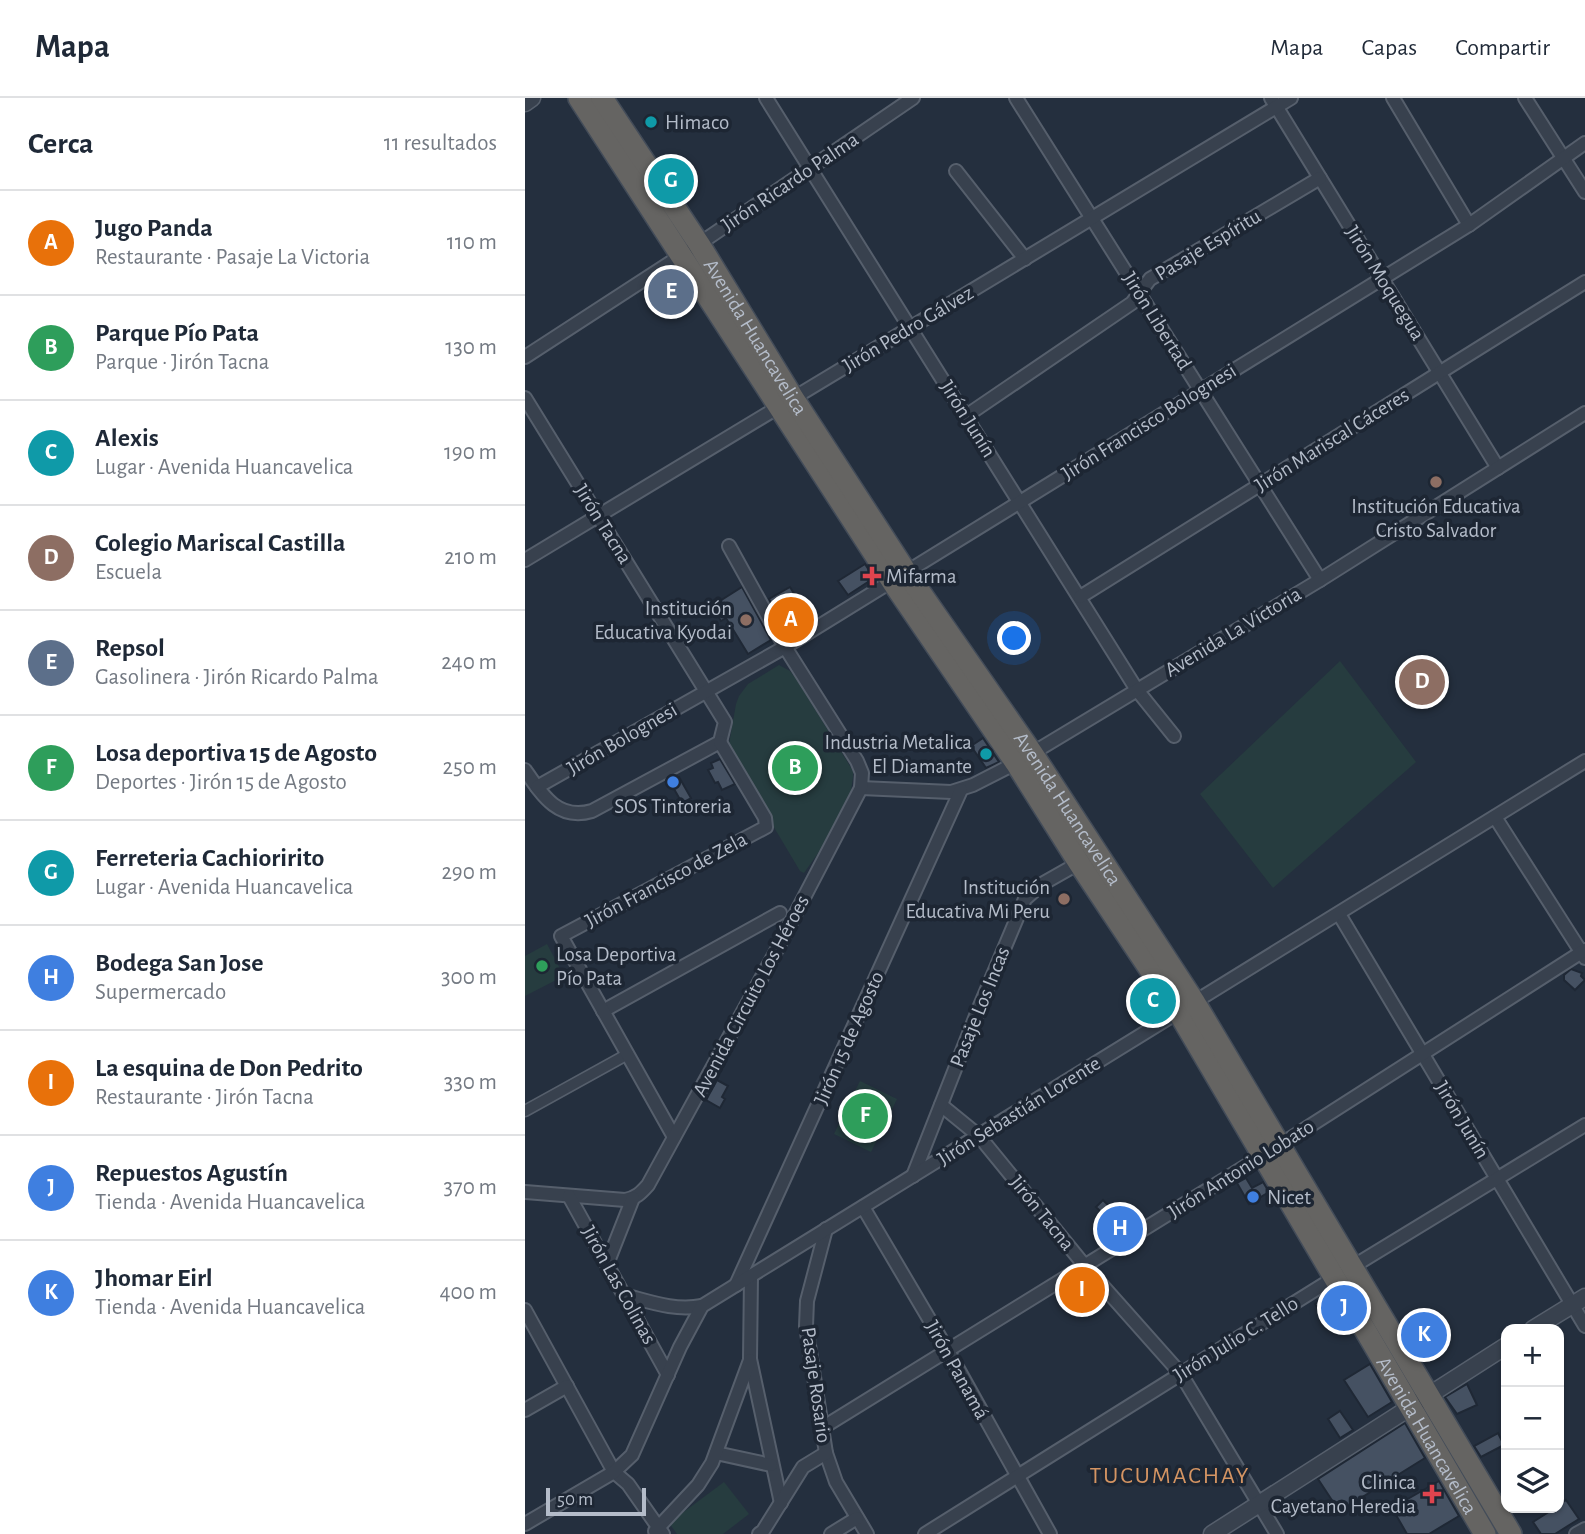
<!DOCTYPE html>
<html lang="es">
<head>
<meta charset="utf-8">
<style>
  :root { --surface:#fff; --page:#f6f6f7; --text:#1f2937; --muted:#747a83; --line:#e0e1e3; --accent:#2563eb }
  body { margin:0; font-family:"Alegreya Sans",sans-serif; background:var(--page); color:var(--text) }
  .controls { position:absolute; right:21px; bottom:21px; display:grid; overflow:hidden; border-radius:14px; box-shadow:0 2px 5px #0004 }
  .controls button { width:63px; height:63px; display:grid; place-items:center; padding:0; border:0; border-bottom:2px solid var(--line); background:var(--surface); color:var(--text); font:35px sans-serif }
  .scale { position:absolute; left:21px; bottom:18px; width:100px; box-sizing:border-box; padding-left:7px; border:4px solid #b4bcc9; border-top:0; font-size:19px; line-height:24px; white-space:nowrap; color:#b4bcc9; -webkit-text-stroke:5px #1d2633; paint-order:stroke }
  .you { position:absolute; left:490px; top:541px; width:24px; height:24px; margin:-18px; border:5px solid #fff; border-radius:50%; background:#1a73e8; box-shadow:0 0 0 10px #1a73e833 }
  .badge { display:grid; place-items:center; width:46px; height:46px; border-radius:50%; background:var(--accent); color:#fff; font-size:23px; font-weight:700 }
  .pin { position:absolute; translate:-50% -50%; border:4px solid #fff; box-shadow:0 2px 7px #0006 }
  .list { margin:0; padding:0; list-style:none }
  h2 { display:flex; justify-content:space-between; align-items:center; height:91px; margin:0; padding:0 28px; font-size:30px }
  h2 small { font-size:23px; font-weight:400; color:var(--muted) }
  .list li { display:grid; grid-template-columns:46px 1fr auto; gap:21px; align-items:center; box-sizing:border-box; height:105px; padding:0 28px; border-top:2px solid var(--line) }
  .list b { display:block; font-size:26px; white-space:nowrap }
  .list p { margin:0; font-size:23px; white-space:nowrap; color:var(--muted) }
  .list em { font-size:23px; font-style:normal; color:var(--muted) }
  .icon { flex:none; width:38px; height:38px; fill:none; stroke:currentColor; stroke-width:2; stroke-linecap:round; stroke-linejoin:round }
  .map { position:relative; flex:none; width:1060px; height:1436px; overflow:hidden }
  header { display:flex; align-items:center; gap:42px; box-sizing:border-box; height:98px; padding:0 35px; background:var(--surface); border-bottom:2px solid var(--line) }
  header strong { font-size:33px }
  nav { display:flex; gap:38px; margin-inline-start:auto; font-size:24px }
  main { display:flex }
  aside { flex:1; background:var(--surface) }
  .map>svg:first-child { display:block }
  .green { fill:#263c3f }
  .building { fill:#455162; stroke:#1f2835; stroke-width:2 }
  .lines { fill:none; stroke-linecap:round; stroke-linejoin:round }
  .pedestrian-casing { stroke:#565f6c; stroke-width:13 }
  .minor-casing { stroke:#565f6c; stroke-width:16 }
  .tertiary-casing { stroke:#565f6c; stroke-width:19 }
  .trunk-casing { stroke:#434c59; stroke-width:24 }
  .pedestrian { stroke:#38414e; stroke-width:10 }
  .minor { stroke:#38414e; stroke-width:12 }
  .tertiary { stroke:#38414e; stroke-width:16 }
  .trunk { stroke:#656462; stroke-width:21 }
  .culture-dot { fill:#0f9aa8; stroke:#1d2633; stroke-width:2.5 }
  .education-dot { fill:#8d6e63; stroke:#1d2633; stroke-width:2.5 }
  .health-dot { fill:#e0444e; stroke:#1d2633; stroke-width:2.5 }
  .shop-dot { fill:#3f7fe0; stroke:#1d2633; stroke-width:2.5 }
  .leisure-dot { fill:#2e9e5b; stroke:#1d2633; stroke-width:2.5 }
  .labels { text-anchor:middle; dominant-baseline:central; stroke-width:7; stroke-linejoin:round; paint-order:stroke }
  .poi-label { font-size:21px; fill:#b4bcc9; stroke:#1d2633; text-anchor:start }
  .street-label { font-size:21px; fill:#b4bcc9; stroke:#1d2633 }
  .quarter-label { font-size:24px; letter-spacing:2px; fill:#d59563; stroke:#1d2633 }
</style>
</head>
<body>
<header>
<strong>Mapa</strong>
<nav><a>Mapa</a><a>Capas</a><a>Compartir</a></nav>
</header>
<main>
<aside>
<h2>Cerca<small>11 resultados</small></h2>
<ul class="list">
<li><span class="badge" style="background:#e8710a">A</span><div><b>Jugo Panda</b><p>Restaurante · Pasaje La Victoria</p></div><em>110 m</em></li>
<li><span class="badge" style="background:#2e9e5b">B</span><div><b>Parque Pío Pata</b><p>Parque · Jirón Tacna</p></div><em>130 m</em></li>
<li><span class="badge" style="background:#0f9aa8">C</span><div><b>Alexis</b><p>Lugar · Avenida Huancavelica</p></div><em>190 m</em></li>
<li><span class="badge" style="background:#8d6e63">D</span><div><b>Colegio Mariscal Castilla</b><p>Escuela</p></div><em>210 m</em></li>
<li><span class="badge" style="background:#5c6f8a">E</span><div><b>Repsol</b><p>Gasolinera · Jirón Ricardo Palma</p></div><em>240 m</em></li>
<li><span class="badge" style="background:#2e9e5b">F</span><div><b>Losa deportiva 15 de Agosto</b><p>Deportes · Jirón 15 de Agosto</p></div><em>250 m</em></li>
<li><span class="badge" style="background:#0f9aa8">G</span><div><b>Ferreteria Cachioririto</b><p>Lugar · Avenida Huancavelica</p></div><em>290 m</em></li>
<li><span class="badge" style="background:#3f7fe0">H</span><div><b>Bodega San Jose</b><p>Supermercado</p></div><em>300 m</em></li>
<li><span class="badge" style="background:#e8710a">I</span><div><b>La esquina de Don Pedrito</b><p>Restaurante · Jirón Tacna</p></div><em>330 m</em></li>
<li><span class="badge" style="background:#3f7fe0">J</span><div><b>Repuestos Agustín</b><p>Tienda · Avenida Huancavelica</p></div><em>370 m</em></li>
<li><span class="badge" style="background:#3f7fe0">K</span><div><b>Jhomar Eirl</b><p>Tienda · Avenida Huancavelica</p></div><em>400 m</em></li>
</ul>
</aside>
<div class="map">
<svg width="1060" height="1436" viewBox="0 0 1060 1436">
  <rect width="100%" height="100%" fill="#242f3e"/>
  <g class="green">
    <polygon points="815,563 891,664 748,790 675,696"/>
    <polygon points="254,567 265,573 272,582 328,673 328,679 326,693 303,741 279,775 275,773 203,652 211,606 214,598 223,586"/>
    <polygon points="22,846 39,878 0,898 0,858"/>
    <polygon points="335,983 372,1001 346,1054 309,1036"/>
    <polygon points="199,1384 224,1416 198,1436 152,1436 144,1425"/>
  </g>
  <g class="building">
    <polygon points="141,60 165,97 160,101 135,64"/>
    <polygon points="152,175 166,198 139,214 125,191"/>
    <polygon points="340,466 349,480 323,497 313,483"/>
    <polygon points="217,489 246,542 223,556 201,520 196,523 187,508"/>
    <polygon points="265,489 282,517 269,525 253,518 244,501"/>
    <polygon points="458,640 474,664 461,670 446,648"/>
    <polygon points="195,661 210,686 197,692 193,684 190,685 183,672 188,670 186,665"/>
    <polygon points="154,679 166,700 157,705 145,684"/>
    <polygon points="1046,871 1057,875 1056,878 1060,882 1050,892 1039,882 1039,877"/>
    <polygon points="626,897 637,913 622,923 615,912"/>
    <polygon points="192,982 203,988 197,999 200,1001 195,1010 181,1002"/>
    <polygon points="721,1080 727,1090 738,1084 744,1094 724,1106 712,1085"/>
    <polygon points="578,1102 605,1130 587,1140 577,1129 586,1124 571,1109"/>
    <polygon points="804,1197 816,1216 802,1225 790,1206"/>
    <polygon points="845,1266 867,1304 843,1319 819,1282"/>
    <polygon points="942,1286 952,1307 932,1316 920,1299"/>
    <polygon points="815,1313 828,1332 815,1340 803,1321"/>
    <polygon points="880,1325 900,1360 828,1405 829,1408 816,1416 793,1381"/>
    <polygon points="973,1335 979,1347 956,1359 949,1348"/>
    <polygon points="914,1383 934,1418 904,1436 882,1436 867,1410"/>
    <polygon points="1041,1402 1054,1421 1030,1436 1016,1436 1008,1424 1030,1410 1034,1410 1034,1407"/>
  </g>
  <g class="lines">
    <g class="pedestrian-casing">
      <polyline id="pedestrian" points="0,1013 103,956"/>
    </g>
    <g class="minor-casing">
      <g id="minor">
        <polyline points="241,0 612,592 649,638"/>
        <polyline points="491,0 795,482"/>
        <polyline points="746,0 973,370"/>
        <polyline points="868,0 944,127"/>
        <polyline points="1000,0 1060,94"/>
        <polyline points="431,73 500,161"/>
        <polyline points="0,259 174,146 388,0"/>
        <path d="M0,300l200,324 -5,20 -128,69c-34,10 -50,-16 -67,-41"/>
        <polyline points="441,318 607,205 625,181 795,80"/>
        <polyline points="0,462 766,0"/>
        <polyline points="555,499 1060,184"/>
        <polyline points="12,689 260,549 367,483 944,127 1060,45"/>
        <polyline points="336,690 426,694 448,687 491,665 795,482 1060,315"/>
        <polyline points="970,719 1060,860"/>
        <polyline points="814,816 1060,1228"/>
        <polyline points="78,913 255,815"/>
        <polyline points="416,1007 454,1038 560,1168 656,1276 752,1436"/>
        <polyline points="149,1039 36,838 241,729 240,720 195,644"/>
        <polyline points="388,1078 454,910 500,801 517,786 554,765"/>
        <path d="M0,1094l100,8c11,-2 16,-7 23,-15l126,-230 87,-167 1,-15 -5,-12 -72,-114 -56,-101"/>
        <polyline points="44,1098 143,1277"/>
        <polyline points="338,1109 423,1253 525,1436"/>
        <polyline points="301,1131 282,1203 281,1228 301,1355 311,1384 342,1436"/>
        <polyline points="82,1166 108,1100"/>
        <polyline points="226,1178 225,1261 256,1405"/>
        <polyline points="211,1187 436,692"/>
        <path d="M99,1197c27,7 50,16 78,11"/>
        <polyline points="0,1212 89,1374 103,1386 138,1436"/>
        <polyline points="0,1312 42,1288"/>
        <polyline points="297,1330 755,1047 1060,852"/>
        <polyline points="191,1355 246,1367"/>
        <polyline points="0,1426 89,1374 107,1357 155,1249 177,1208 1060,663"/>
        <polyline points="130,1433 173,1387 187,1365 225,1262"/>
        <polyline points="234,1436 238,1433 278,1369 301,1355"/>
        <polyline points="306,1436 332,1420"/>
        <polyline points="400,1436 809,1180 1060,1027"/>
        <polyline points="1051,1436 1060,1431"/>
      </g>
    </g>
    <g class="tertiary-casing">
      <g id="tertiary">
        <polyline points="0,5 7,0"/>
        <polyline points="1008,1231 1060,1199"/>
        <polyline points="687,1436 981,1248"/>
      </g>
    </g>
    <g class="trunk-casing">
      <g id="trunk">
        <path id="s1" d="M54,0l313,483 124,182 63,100 100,150 306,521"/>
        <path id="s2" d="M77,0l97,146 94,154 113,174 126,181 163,250 316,531"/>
      </g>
    </g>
    <use href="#pedestrian" class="pedestrian"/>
    <use href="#minor" class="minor"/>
    <use href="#tertiary" class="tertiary"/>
    <use href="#trunk" class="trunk"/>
  </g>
  <g class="culture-dot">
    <circle cx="126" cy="24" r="7"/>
    <circle cx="461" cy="656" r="7"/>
  </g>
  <g class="education-dot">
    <circle cx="911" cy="384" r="7"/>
    <circle cx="221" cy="522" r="7"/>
    <circle cx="539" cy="801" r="7"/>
  </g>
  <g class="health-dot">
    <path d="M343.5 467.5h7v7h7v7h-7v7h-7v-7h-7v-7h7z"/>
    <path d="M903.5 1385.5h7v7h7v7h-7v7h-7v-7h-7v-7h7z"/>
  </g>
  <g class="shop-dot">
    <circle cx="148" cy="684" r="7"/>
    <circle cx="728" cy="1099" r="7"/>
  </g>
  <circle class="leisure-dot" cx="17" cy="868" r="7"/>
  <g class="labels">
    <g class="poi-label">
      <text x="140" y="24">Himaco</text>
      <text x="911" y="408" text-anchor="middle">Institución Educativa<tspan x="911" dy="24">Cristo Salvador</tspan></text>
      <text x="361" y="478">Mifarma</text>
      <text x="207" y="510" text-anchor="end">Institución<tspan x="207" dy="24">Educativa Kyodai</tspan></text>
      <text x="447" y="644" text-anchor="end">Industria Metalica<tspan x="447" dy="24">El Diamante</tspan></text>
      <text x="148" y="708" text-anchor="middle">SOS Tintoreria</text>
      <text x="525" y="789" text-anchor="end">Institución<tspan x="525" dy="24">Educativa Mi Peru</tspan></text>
      <text x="31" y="856">Losa Deportiva<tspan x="31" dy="24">Pío Pata</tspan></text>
      <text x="742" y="1099">Nicet</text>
      <text x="891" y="1384" text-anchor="end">Clinica<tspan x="891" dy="24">Cayetano Heredia</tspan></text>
    </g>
    <g class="street-label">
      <text transform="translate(265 84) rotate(-34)">Jirón Ricardo Palma</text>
      <text transform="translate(683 147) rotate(-31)">Pasaje Espíritu</text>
      <text transform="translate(860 185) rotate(58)">Jirón Moquegua</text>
      <text transform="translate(632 223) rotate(58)">Jirón Libertad</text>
      <text transform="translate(383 231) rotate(-31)">Jirón Pedro Gálvez</text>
      <text stroke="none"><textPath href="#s2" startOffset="284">Avenida Huancavelica</textPath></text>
      <text transform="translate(443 321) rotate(58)">Jirón Junín</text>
      <text transform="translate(624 324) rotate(-32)">Jirón Francisco Bolognesi</text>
      <text transform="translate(807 342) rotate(-32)">Jirón Mariscal Cáceres</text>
      <text transform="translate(78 426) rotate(58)">Jirón Tacna</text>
      <text transform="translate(708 534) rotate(-31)">Avenida La Victoria</text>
      <text transform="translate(97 641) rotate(-30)">Jirón Bolognesi</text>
      <text stroke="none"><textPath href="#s2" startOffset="850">Avenida Huancavelica</textPath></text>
      <text transform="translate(141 782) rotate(-28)">Jirón Francisco de Zela</text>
      <text transform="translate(226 898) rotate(-62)">Avenida Circuito Los Héroes</text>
      <text transform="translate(455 909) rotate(-68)">Pasaje Los Incas</text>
      <text transform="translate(324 940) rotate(-66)">Jirón 15 de Agosto</text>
      <text transform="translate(494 1013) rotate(-32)">Jirón Sebastián Lorente</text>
      <text transform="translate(937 1022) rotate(59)">Jirón Junín</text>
      <text transform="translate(716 1071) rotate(-32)">Jirón Antonio Lobato</text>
      <text transform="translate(517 1115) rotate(51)">Jirón Tacna</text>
      <text transform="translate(94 1187) rotate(61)">Jirón Las Colinas</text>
      <text transform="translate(711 1241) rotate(-32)">Jirón Julio C. Tello</text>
      <text transform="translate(432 1272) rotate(61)">Jirón Panamá</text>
      <text transform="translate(291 1287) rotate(82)">Pasaje Rosario</text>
      <text stroke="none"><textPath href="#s1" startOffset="1584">Avenida Huancavelica</textPath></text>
    </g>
    <g class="quarter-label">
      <text x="645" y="1378">TUCUMACHAY</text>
    </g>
  </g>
</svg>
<div class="controls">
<button>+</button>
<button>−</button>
<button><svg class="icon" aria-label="layers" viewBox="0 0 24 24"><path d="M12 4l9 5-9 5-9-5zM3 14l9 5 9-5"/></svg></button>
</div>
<div class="scale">50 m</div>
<div class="you"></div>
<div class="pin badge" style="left:266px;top:522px;background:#e8710a">A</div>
<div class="pin badge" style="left:270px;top:670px;background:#2e9e5b">B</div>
<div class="pin badge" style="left:628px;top:903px;background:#0f9aa8">C</div>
<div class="pin badge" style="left:897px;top:584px;background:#8d6e63">D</div>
<div class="pin badge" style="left:146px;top:194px;background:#5c6f8a">E</div>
<div class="pin badge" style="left:340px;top:1018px;background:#2e9e5b">F</div>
<div class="pin badge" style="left:146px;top:83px;background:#0f9aa8">G</div>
<div class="pin badge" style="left:595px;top:1131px;background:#3f7fe0">H</div>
<div class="pin badge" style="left:557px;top:1192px;background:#e8710a">I</div>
<div class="pin badge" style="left:819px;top:1210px;background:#3f7fe0">J</div>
<div class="pin badge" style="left:899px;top:1237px;background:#3f7fe0">K</div>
</div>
</main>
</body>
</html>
